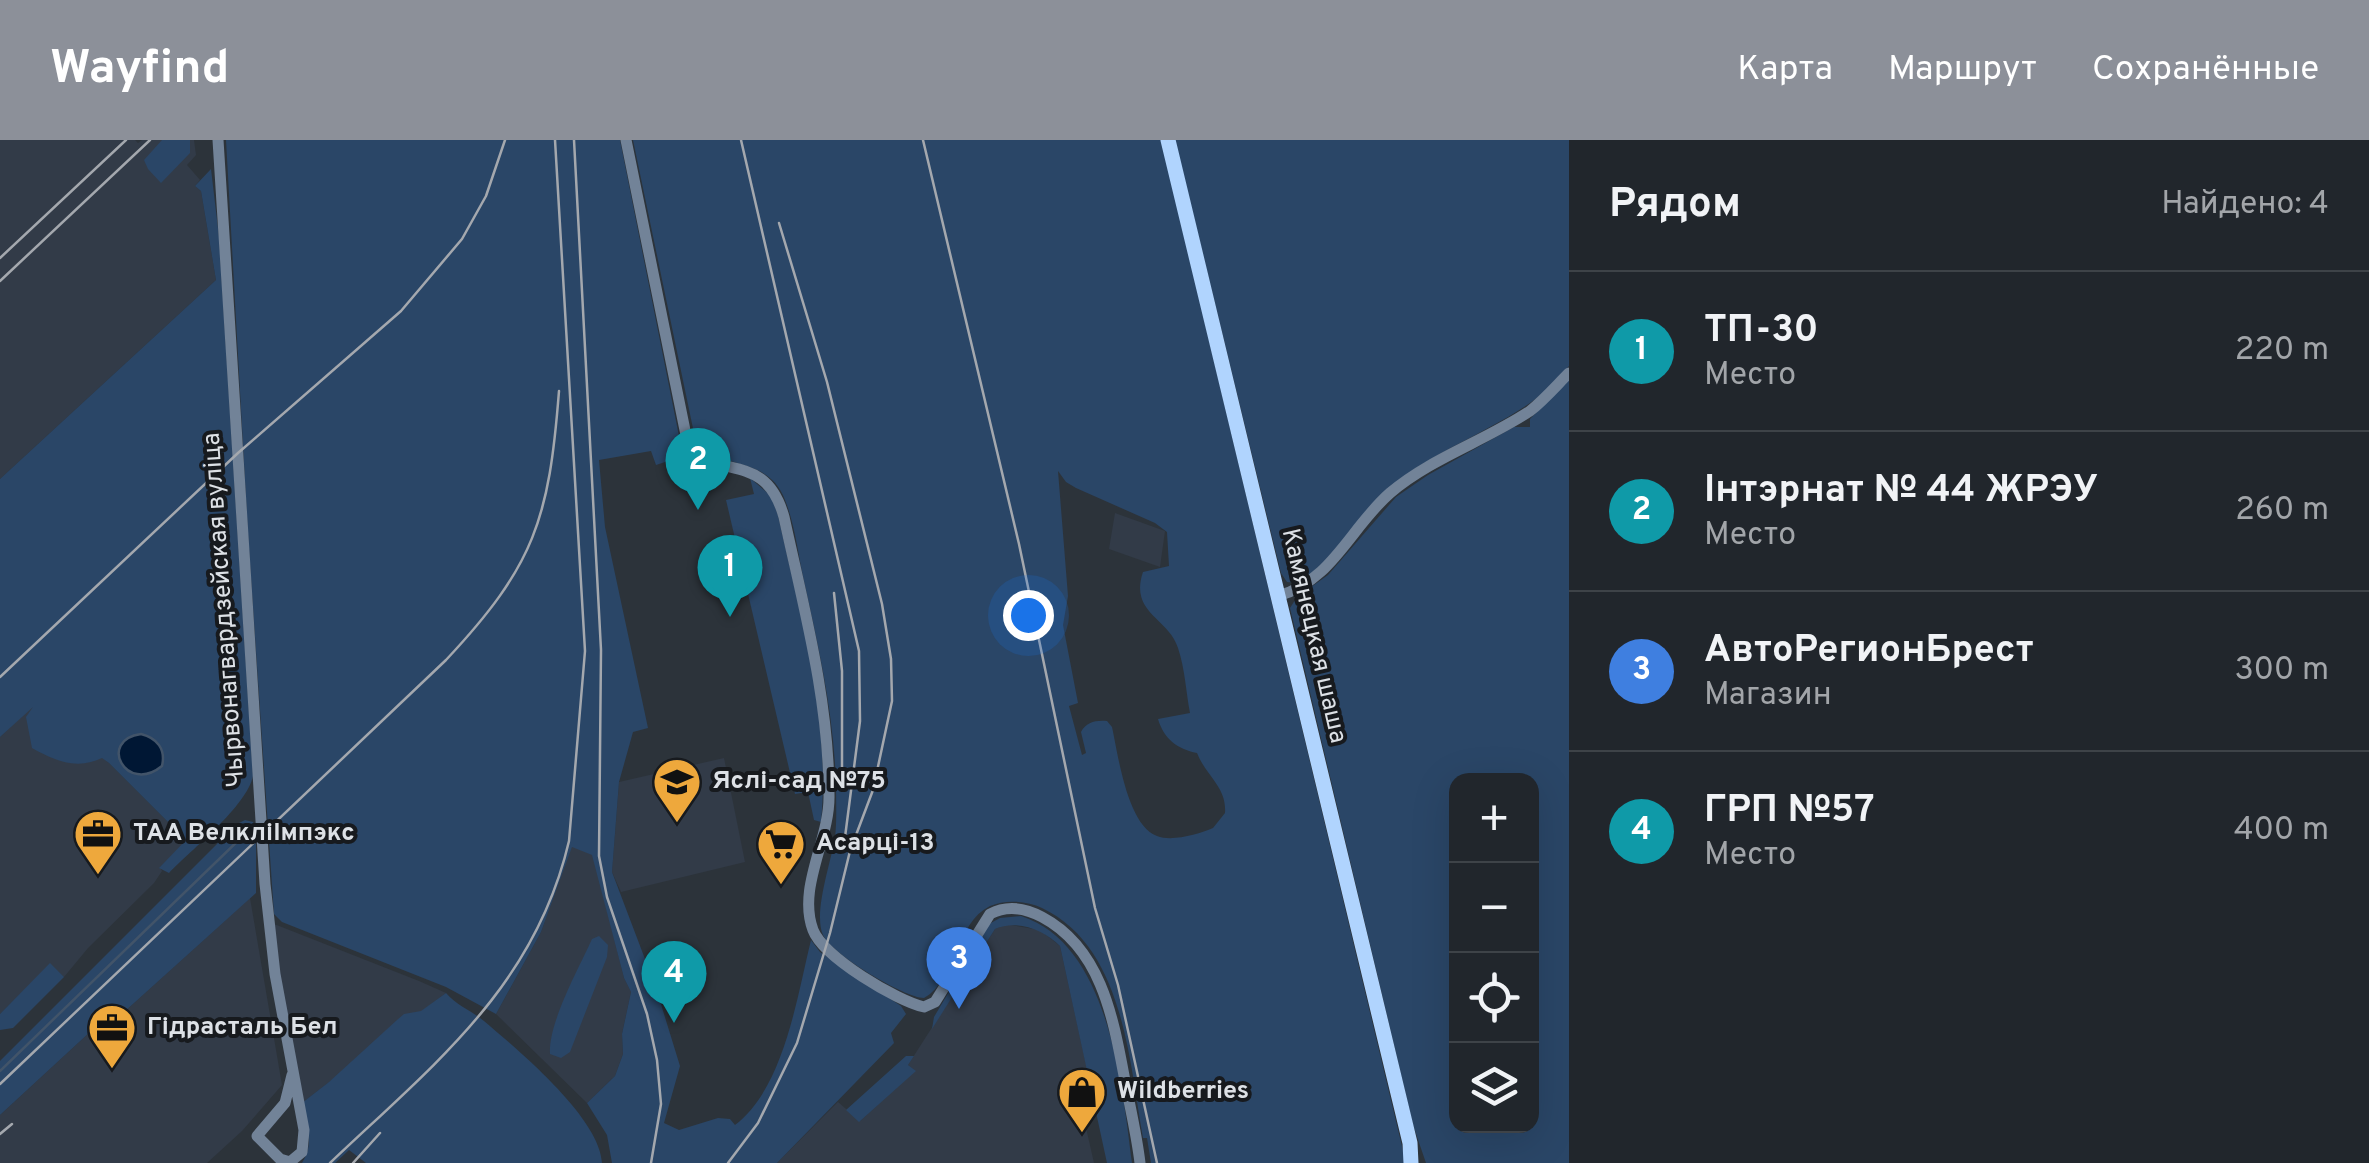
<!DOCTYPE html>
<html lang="ru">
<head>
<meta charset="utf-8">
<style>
  :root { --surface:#21262c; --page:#292e34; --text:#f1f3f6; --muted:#a2a5a9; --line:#3e4348; --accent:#8c9099 }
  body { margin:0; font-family:Overpass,sans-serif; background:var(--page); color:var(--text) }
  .controls { position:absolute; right:30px; bottom:30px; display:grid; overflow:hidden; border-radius:20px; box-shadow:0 10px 40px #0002 }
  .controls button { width:90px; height:90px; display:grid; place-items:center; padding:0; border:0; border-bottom:2px solid var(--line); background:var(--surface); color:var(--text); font:50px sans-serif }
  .you { position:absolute; left:1028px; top:475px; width:35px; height:35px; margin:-25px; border:8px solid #fff; border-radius:50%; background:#1a73e8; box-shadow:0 0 0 15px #1a73e833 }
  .badge { display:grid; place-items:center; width:65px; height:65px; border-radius:50%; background:var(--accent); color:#fff; font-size:32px; font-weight:700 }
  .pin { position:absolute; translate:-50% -82px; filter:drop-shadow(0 2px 5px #0008) }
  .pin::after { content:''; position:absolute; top:52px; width:35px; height:30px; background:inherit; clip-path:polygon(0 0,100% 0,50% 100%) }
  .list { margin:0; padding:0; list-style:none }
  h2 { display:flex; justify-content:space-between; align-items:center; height:130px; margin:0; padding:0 40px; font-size:42px }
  h2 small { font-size:32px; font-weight:400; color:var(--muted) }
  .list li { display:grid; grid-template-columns:65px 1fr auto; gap:30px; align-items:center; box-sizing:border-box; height:160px; padding:0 40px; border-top:2px solid var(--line) }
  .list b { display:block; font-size:38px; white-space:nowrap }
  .list p { margin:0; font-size:32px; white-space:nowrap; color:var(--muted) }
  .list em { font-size:32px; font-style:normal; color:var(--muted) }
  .icon { flex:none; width:55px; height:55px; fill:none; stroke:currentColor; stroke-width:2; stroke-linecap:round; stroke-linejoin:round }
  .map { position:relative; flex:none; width:1569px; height:1023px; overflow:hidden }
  header { display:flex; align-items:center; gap:60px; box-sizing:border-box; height:140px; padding:0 50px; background:var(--accent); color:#fff }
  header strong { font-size:48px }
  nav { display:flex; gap:55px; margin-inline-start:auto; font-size:35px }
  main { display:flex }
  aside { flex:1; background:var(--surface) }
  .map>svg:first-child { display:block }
  .built { fill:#323b48 }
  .green { fill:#2a4667; fill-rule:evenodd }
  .water { fill:#001734; stroke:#425469; stroke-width:2.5 }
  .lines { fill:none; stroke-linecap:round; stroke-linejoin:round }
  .stream { stroke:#425469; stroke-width:2.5 }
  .minor { stroke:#728398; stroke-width:11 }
  .major { stroke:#b0d4fe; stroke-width:15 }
  .rail { stroke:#a4a8ae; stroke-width:2.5 }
  .labels { text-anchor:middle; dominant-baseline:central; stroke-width:8; stroke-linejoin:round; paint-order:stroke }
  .street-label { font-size:25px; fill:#dde1e6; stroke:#171a1e }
  .poi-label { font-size:25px; font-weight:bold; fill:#dde1e6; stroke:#171a1e; text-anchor:start }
</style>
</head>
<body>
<header>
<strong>Wayfind</strong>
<nav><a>Карта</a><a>Маршрут</a><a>Сохранённые</a></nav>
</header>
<main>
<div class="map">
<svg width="1569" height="1023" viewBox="0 0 1569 1023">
  <rect width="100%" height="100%" fill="#2c333a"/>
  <g class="built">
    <polygon points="0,0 135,0 138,3 142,0 194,0 196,15 187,25 200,40 195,46 201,51 216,140 0,339"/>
    <polygon points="1115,373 1165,391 1160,427 1109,409"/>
    <polygon points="35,564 109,623 187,701 160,727 162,731 154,743 88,808 64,837 50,824 0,874 0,597"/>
    <polygon points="724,618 745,722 621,752 612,732 619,642"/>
    <polygon points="572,706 593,715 624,838 631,852 622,894 623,914 615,936 587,963 496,874 541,792"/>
    <polygon points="250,758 282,945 242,991 207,1023 0,1023 0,975 117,867 123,873"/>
    <polygon points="269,782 419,841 446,853 298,966"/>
    <polygon points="1005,784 1040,790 1060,806 1097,974 1084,979 1094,1023 777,1023 838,962 860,981 915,931 908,925 995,789"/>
  </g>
  <g class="green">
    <polygon points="162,0 190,0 190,13 161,43 148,29 144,20"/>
    <path d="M226,0h394l61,306 -10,14 -15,5 -5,-14 -52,9 6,67 43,201 -15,4 -14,50 -7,90 44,116 24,78 -16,57 15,7 39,-12 12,1 5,6c49,-37 62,-128 76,-185l9,12 81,54 5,8 -15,19 3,10 -117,120h-165l-5,-28 -20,-32 28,-27 8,-22 -1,-20 9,-42 -7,-14 -32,-123 -20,-8 -31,85 -45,82 -50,-27 -164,-65 -8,-8 -26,-380z"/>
    <path d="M633,0h528l245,1023h-255l-4,-25h-4c-14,-77 -19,-191 -101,-230 -15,-7 -36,-9 -52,-2 -35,17 -33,74 -66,92 -19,0 -93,-44 -101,-63 -10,-22 8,-73 12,-97 2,-18 1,-36 1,-54 -2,-69 -17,-135 -32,-203 -6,-27 -9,-56 -19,-81 -17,-47 -70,-28 -90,-62zM1058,331l8,11 10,6 79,35 12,9 2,34 -26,6c-14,41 26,46 35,76 7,21 8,44 12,65l-32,6c6,20 19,30 39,34 9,23 30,34 28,60l-12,15c-14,6 -41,14 -56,8 -30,-11 -39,-82 -45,-109l-5,-6c-11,-1 -21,1 -26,11l5,21 -4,2 -13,-49 9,-3 -15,-78 5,-29z"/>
    <path d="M1175,0h394v226c-12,13 -24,27 -39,37 -47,32 -102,51 -145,88 -24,19 -68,97 -98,91l-6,-9z"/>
    <path d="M211,29l8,68 34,539c-6,30 -62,74 -84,97l-10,-5 27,-28 -77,-77 -7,-5c-25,12 -47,3 -70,-10l-6,-31 7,-10 -33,30v-258l216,-199 -15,-89 -6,-5z"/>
    <path d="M1569,239v784h-143l-13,-38 -123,-517 7,-11 31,-22 68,-78 32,-22 86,-48h16v-8zM1456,640h76v346h-76z"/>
    <path d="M750,338l21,18 7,19c22,100 53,203 43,307l-7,-2 -6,-28 -13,2 -69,-294 28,-6z"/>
    <polygon points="245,680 253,682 256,690 256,753 123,873 116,868 0,975 0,921 237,684"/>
    <path d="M1021,776c88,28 101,169 111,247h-25l-47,-217c-16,-16 -43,-27 -65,-17l-63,100 2,-12 55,-93 11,-6z"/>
    <path d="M599,796l9,9 -1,12 -37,95 -9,6 -11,-4c-2,-31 29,-86 42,-115z"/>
    <polygon points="50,823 64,837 13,888 0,890 0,874"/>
    <path d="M446,853c10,12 26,18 38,28 34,29 116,97 118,142h-236l-17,-13 -14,13h-33c13,-20 5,-37 -4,-57l31,-24 68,-62 7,-6 17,-3z"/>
    <polygon points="906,916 914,916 908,925 916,931 859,982 846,970"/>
  </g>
  <path class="water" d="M141,594c16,4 25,15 21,32 -36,29 -65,-26 -21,-32z"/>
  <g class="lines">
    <polyline class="stream" points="0,931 244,695"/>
    <g class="minor">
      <polyline points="218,0 265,744 275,834 304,990 302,1012 290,1022 280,1019 257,996 285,963 292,935"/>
      <path d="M626,0l62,305c29,37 77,4 96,72 20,92 45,183 45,278 1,45 -32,92 -16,135 10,27 84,71 111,77l11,-5 55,-88c17,-9 35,-6 52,3 62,33 72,107 84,169 5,25 11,51 14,77"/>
      <path d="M1278,456c54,-15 72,-68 112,-103 41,-35 95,-52 140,-82 14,-11 26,-25 39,-38"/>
    </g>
    <polyline class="major" points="1168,0 1410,1003 1411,1023"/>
    <g class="rail">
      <polyline points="574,0 601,510 599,716 607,757 647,874 657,920 661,964 651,1023"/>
      <polyline points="741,0 859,511 860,581 844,705"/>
      <polyline points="923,0 1019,404 1095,768 1118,845 1157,1023"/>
      <polyline points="0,118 126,0"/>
      <polyline points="0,141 150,0"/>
      <polyline points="834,453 842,531 842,628"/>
      <polyline points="0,537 238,313 401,171 462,99 486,56 505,0"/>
      <path d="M0,944l446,-424c89,-95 103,-141 113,-269"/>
      <polyline points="0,994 12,984"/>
      <path d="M330,1023c103,-98 205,-176 239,-322l16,-190 -30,-511"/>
      <polyline points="353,1023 380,993"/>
      <polyline points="728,1023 758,983 797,903 830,793 850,711 873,650 892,561 891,519 882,464 827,242 779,83"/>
    </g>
  </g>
  <defs>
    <g id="school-pin" transform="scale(2.5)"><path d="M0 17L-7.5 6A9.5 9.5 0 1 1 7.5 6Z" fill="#eea83c" stroke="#171a1e"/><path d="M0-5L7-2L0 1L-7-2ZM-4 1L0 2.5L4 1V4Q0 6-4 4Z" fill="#111"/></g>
    <g id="office-pin" transform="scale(2.5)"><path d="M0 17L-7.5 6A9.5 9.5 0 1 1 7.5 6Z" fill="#eea83c" stroke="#171a1e"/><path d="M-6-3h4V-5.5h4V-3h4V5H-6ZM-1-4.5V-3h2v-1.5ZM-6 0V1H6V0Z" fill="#111"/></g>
    <g id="supermarket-pin" transform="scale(2.5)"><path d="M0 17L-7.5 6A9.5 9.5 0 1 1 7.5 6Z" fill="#eea83c" stroke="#171a1e"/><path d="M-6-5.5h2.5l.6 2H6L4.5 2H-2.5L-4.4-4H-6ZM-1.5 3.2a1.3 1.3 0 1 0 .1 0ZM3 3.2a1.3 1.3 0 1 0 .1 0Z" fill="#111"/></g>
    <g id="shop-pin" transform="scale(2.5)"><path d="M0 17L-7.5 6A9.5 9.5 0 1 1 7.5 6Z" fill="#eea83c" stroke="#171a1e"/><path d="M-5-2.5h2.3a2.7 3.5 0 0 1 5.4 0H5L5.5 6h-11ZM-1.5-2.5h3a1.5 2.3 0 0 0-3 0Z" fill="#111"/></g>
  </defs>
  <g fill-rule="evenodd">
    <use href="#school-pin" x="677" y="642"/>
    <use href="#office-pin" x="98" y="694"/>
    <use href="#supermarket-pin" x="781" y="704"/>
    <use href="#office-pin" x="112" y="888"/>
    <use href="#shop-pin" x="1082" y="952"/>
  </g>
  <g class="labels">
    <g class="street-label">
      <text transform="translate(225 470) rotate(-94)">Чырвонагвардзейская вуліца</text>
      <text transform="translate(1313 496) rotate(77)">Камянецкая шаша</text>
    </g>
    <g class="poi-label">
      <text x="712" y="642">Яслі-сад №75</text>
      <text x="133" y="694">ТАА ВелкліІмпэкс</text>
      <text x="816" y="704">Асарці-13</text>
      <text x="147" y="888">Гідрасталь Бел</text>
      <text x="1117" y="952">Wildberries</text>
    </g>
  </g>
</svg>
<div class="controls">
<button>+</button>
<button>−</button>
<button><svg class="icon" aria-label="locate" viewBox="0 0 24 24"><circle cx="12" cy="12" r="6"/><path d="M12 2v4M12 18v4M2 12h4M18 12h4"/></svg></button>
<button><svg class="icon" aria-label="layers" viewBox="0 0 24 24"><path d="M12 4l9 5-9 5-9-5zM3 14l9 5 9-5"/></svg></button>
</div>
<div class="you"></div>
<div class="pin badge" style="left:730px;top:477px;background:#0f9aa8">1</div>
<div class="pin badge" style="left:698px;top:370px;background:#0f9aa8">2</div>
<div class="pin badge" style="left:959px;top:869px;background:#3f7fe0">3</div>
<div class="pin badge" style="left:674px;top:883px;background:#0f9aa8">4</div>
</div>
<aside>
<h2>Рядом<small>Найдено: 4</small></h2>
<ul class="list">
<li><span class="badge" style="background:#0f9aa8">1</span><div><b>ТП-30</b><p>Место</p></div><em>220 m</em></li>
<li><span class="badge" style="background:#0f9aa8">2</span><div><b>Інтэрнат № 44 ЖРЭУ</b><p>Место</p></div><em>260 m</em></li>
<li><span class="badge" style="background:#3f7fe0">3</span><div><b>АвтоРегионБрест</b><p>Магазин</p></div><em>300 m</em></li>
<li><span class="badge" style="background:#0f9aa8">4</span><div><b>ГРП №57</b><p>Место</p></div><em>400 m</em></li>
</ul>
</aside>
</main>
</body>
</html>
